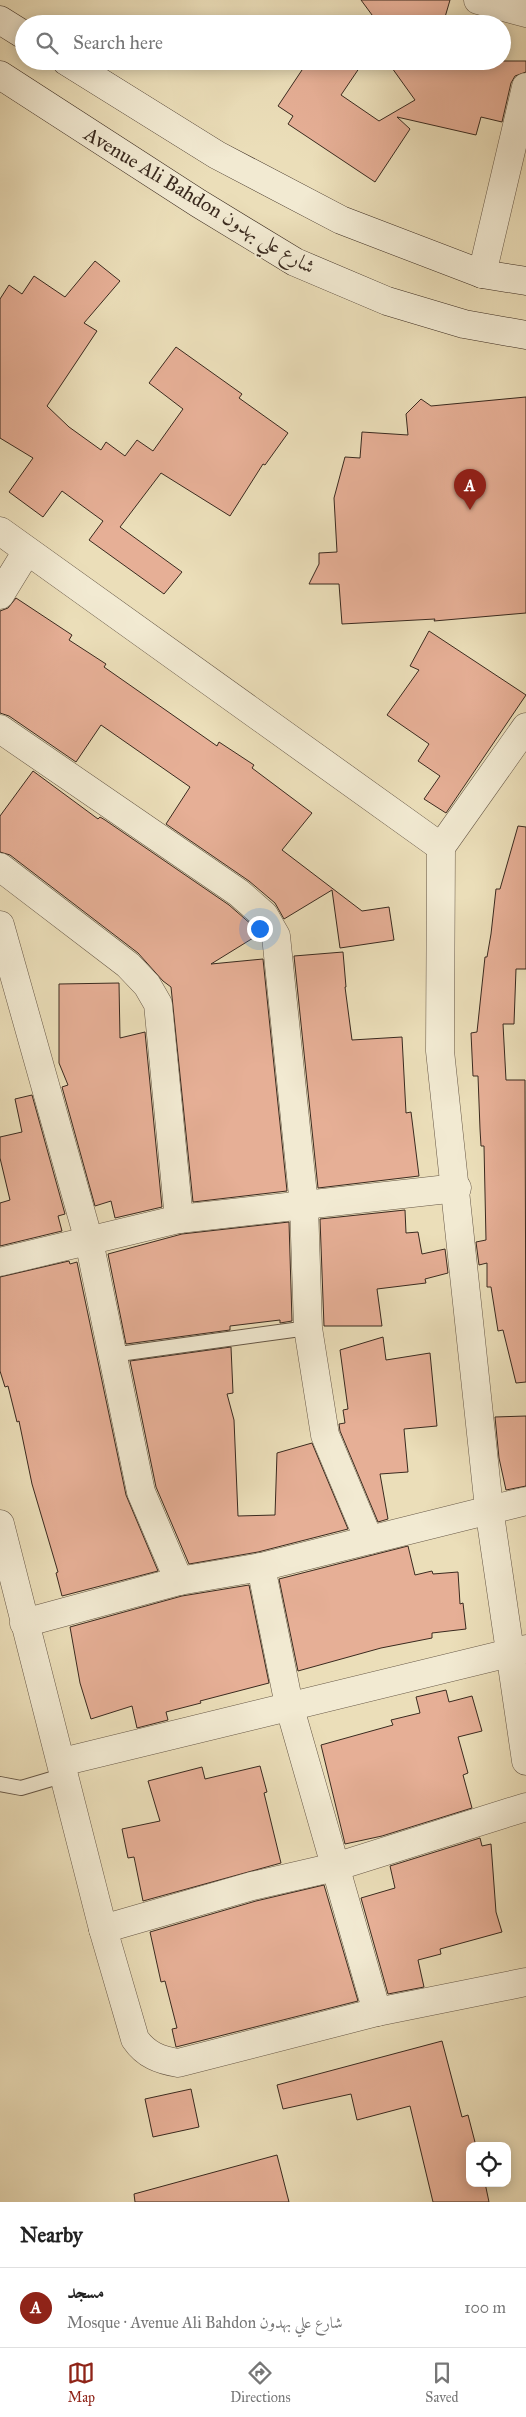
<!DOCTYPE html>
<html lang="en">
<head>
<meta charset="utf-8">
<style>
  :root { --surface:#fff; --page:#f2f2f2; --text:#222; --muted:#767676; --line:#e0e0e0; --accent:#8f2418 }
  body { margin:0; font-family:"IM FELL Great Primer",Amiri,serif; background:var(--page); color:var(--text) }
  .controls { position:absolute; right:15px; bottom:15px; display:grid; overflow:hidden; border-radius:10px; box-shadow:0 2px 12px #0003 }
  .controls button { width:45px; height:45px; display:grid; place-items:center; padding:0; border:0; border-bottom:1px solid var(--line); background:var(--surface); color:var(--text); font:25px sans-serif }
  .you { position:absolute; left:259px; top:928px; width:18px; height:18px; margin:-12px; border:4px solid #fff; border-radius:50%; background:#1a73e8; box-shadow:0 0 0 8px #1a73e833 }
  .badge { display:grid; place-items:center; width:32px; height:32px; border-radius:50%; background:var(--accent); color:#fff; font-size:16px; font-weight:700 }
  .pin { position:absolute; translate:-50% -41px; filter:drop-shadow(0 1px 2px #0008) }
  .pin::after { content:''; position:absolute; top:26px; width:18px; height:15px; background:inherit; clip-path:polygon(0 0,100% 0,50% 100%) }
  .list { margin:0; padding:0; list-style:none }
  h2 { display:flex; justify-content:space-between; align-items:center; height:65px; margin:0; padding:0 20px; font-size:21px }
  h2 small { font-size:16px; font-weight:400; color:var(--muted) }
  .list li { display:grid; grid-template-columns:32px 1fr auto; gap:15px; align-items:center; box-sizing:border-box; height:80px; padding:0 20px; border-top:1px solid var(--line) }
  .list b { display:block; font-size:19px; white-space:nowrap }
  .list p { margin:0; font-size:16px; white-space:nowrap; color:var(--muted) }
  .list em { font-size:16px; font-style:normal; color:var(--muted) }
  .icon { flex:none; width:28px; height:28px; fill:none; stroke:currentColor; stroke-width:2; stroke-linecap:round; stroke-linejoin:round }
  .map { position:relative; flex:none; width:526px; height:2202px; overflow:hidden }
  .search { position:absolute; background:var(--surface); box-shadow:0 2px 12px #0003; left:15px; right:15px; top:15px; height:55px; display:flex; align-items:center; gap:12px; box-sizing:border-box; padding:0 18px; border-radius:28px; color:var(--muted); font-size:19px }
  .sheet { height:145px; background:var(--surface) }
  nav { display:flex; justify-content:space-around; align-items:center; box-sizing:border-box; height:70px; border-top:1px solid var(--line); background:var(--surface); font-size:14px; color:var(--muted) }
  nav a { display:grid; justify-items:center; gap:2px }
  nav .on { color:var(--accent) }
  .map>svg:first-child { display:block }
  .building { fill:#e6af96; stroke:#3a2a1f }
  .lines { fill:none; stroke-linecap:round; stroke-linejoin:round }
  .service-casing { stroke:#665746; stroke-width:16 }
  .minor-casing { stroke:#665746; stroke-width:29 }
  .secondary-casing { stroke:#3a2a1f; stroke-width:29 }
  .service { stroke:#f2ead2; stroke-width:14 }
  .minor { stroke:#f2ead2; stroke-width:28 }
  .secondary { stroke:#f2ead2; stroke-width:28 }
  .labels { text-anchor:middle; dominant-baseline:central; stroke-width:4; stroke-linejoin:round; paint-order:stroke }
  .street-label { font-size:20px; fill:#3a2a1f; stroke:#f2ead2 }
</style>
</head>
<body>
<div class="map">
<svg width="526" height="2202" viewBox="0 0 526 2202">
  <rect width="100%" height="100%" fill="#ebdeb9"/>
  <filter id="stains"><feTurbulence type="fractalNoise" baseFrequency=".004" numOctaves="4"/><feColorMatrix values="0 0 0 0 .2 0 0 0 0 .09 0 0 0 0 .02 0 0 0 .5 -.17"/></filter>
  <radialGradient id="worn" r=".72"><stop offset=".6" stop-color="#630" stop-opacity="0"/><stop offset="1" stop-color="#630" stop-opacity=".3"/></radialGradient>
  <g class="building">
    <polygon points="361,0 450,0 443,24 368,24 375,19"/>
    <polygon points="308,61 364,61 341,95 379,121 415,100 387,61 526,61 526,72 515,76 511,83 502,122 481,117 476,135 397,117 410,129 375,182 288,124 293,116 278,106"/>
    <polygon points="95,261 120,281 84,323 97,331 47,406 69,427 101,450 106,442 125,456 137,440 153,451 183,409 149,383 176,347 242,394 239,398 288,433 265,465 263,464 230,516 161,473 120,527 182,572 164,594 89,540 103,521 62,491 43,517 9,492 33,458 0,438 0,299 9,285 22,294 34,276 65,297"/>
    <polygon points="526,397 526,613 434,621 435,619 342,624 339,584 309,584 319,564 319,553 337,552 334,498 345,457 360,458 362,432 408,435 406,414 421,399 431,406"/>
    <polygon points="16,598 72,635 69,640 106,664 104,667 217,746 219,742 254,765 252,768 312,813 282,850 362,911 389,907 394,940 340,948 332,890 284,919 275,903 249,881 166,824 190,787 101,725 76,762 9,716 0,713 0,611 8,608"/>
    <polygon points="429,631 526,695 446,813 424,799 440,776 418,761 429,744 387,715 419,670 410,666"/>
    <polygon points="33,771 98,819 100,817 105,820 229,905 252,925 258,935 211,964 263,959 287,1191 193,1202 171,987 163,981 138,953 10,855 0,852 0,816"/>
    <polygon points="518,826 526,827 526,969 516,969 514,1024 503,1024 506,1080 525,1080 526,1382 516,1383 503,1330 498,1331 491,1287 487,1287 487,1263 479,1265 476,1242 486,1240 484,1146 481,1146 480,1129 478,1076 473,1076 471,1033 477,1032 485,957 487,957 491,934 496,889 500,889"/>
    <polygon points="343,952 346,987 345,987 352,1040 402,1037 406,1113 411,1112 419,1176 318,1188 294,956"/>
    <polygon points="119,983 120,1038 145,1032 162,1207 115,1218 111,1201 95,1206 62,1087 68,1085 59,1063 59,984"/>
    <polygon points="32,1095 65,1214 58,1216 62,1231 0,1246 0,1203 10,1200 0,1158 0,1137 22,1132 15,1099"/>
    <polygon points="405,1210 406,1233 418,1232 422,1254 445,1249 448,1273 425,1279 426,1283 377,1289 382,1326 324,1326 320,1219"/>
    <polygon points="289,1222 292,1321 280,1323 280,1320 230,1326 230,1330 126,1344 108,1254 182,1234"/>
    <polygon points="69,1261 70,1264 77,1262 126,1495 158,1571 62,1596 56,1573 58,1572 32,1484 19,1421 17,1422 8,1386 5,1387 0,1371 0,1277"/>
    <polygon points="383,1337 386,1360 430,1353 437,1426 404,1429 408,1472 380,1474 388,1519 378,1522 340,1431 339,1424 345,1423 343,1410 348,1409 340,1350"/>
    <polygon points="231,1347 233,1393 227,1394 234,1420 238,1516 275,1515 277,1453 312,1443 348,1529 258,1552 189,1564 156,1487 130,1361"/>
    <polygon points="526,1416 526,1486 506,1490 499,1458 495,1417"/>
    <polygon points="408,1546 415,1575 432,1571 433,1574 458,1572 460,1604 463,1603 466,1629 432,1633 432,1638 381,1648 298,1671 279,1579"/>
    <polygon points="249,1585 269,1683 200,1701 201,1703 166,1712 168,1720 137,1728 132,1706 91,1719 80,1683 70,1627 182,1596"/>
    <polygon points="446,1690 449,1702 472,1696 482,1731 458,1737 468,1773 463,1775 472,1808 382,1836 345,1844 321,1745 393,1725 391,1720 420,1713 416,1697"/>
    <polygon points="260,1766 267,1792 264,1793 281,1863 143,1901 134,1857 128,1858 122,1829 160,1821 148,1781 202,1767 205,1779"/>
    <polygon points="480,1838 482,1846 491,1844 496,1912 502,1932 440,1949 441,1954 418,1960 424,1987 388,1994 361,1898 395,1888 390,1866"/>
    <polygon points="324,1885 358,2001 176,2047 172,2029 177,2028 165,1981 161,1982 150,1932 256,1901"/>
    <polygon points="442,2041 462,2117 468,2115 476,2146 470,2146 470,2183 485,2183 489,2202 433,2202 410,2106 357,2120 351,2094 283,2109 277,2085"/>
    <polygon points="191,2089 199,2127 153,2137 145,2099"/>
    <polygon points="277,2155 289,2202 135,2202 134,2194"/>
  </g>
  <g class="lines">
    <g class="service-casing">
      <g id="service">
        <polyline points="112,1355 308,1328"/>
        <polyline points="0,1784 21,1788 65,1775"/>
      </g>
    </g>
    <g class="minor-casing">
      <g id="minor">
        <polyline points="478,0 526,13"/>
        <polyline points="482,274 526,87"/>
        <polyline points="0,531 441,847"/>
        <polyline points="0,595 27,551"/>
        <polyline points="526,727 441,847 440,1051 489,1508 526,1761"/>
        <polyline points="0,729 239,893 264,915 276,936 304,1205 308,1328 325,1435 369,1540"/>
        <polyline points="0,867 128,965 147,985 158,1004 179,1219"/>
        <polyline points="0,925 89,1241 141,1492 179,1581"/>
        <polyline points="0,1262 179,1219 457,1188"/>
        <path d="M0,1524l103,405 32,110c11,16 25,21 43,24l199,-51 149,-30"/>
        <polyline points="261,1567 289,1705 377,2012"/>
        <polyline points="24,1623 179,1581 261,1567 526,1501"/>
        <polyline points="62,1762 526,1649"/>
        <polyline points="103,1929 252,1886 335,1867 526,1807"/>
      </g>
    </g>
    <g class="secondary-casing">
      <g id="secondary">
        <polyline points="0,20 24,35"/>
        <polyline points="66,61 217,155 341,220 482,274 526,281"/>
        <polyline points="0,75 198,203 295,262 387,301 464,324 526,335"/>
      </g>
    </g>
    <use href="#service" class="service"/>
    <use href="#minor" class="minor"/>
    <use href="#secondary" class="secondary"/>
  </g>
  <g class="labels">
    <g class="street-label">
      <text transform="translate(200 200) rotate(31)">Avenue Ali Bahdon شارع علي بهدون</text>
    </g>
  </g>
  <rect width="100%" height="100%" filter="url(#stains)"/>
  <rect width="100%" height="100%" fill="url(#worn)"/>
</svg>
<div class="controls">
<button><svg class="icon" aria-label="locate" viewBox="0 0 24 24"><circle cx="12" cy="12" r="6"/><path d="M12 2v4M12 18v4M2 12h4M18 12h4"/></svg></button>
</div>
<div class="you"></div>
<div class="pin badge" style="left:470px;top:510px">A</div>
<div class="search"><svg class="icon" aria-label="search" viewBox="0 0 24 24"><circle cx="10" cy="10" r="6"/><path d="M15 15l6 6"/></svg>Search here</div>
</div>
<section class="sheet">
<h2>Nearby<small></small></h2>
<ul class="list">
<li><span class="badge">A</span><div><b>مسجد</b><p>Mosque · Avenue Ali Bahdon شارع علي بهدون</p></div><em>100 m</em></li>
</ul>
</section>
<nav>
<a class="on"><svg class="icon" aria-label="map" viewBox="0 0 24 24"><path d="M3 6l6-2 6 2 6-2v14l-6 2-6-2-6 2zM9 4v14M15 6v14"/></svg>Map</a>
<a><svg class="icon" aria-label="directions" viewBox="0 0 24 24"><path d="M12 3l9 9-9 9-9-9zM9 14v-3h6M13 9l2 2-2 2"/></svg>Directions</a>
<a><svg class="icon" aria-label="saved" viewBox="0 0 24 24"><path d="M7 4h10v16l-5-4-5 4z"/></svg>Saved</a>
</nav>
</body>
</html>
